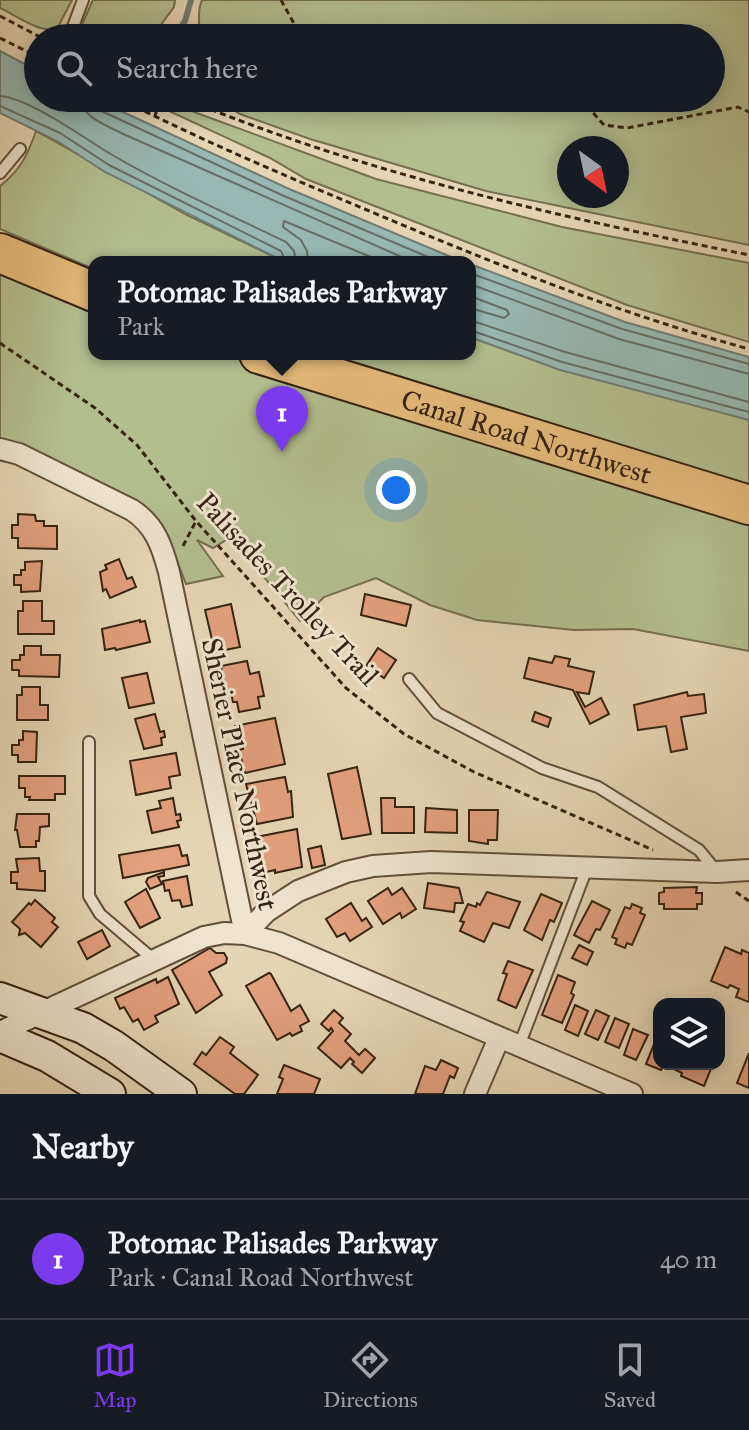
<!DOCTYPE html>
<html lang="en">
<head>
<meta charset="utf-8">
<style>
  :root { --surface:#171b24; --page:#242831; --text:#f1f3f6; --muted:#9ea1a6; --line:#363941; --accent:#7c3aed }
  body { margin:0; font-family:"IM FELL Great Primer",serif; background:var(--page); color:var(--text) }
  .controls { position:absolute; right:24px; bottom:24px; display:grid; overflow:hidden; border-radius:16px; box-shadow:0 4px 20px #0003 }
  .controls button { width:72px; height:72px; display:grid; place-items:center; padding:0; border:0; border-bottom:2px solid var(--line); background:var(--surface); color:var(--text); font:40px sans-serif }
  .compass { position:absolute; left:557px; top:136px; width:72px; height:72px; border-radius:50%; background:var(--surface); box-shadow:0 4px 20px #0003; rotate:147deg }
  .you { position:absolute; left:396px; top:490px; width:28px; height:28px; margin:-20px; border:6px solid #fff; border-radius:50%; background:#1a73e8; box-shadow:0 0 0 12px #1a73e833 }
  .badge { display:grid; place-items:center; width:52px; height:52px; border-radius:50%; background:var(--accent); color:#fff; font-size:26px; font-weight:700 }
  .pin { position:absolute; translate:-50% -66px; filter:drop-shadow(0 2px 4px #0008) }
  .pin::after { content:''; position:absolute; top:42px; width:28px; height:24px; background:inherit; clip-path:polygon(0 0,100% 0,50% 100%) }
  .popup { position:absolute; left:88px; top:256px; width:388px; height:104px; box-sizing:border-box; display:grid; place-content:center; border-radius:16px; background:var(--surface); filter:drop-shadow(0 2px 6px #0005); font-size:26px; white-space:nowrap; color:var(--muted) }
  .popup b { font-size:30px; color:var(--text) }
  .popup::after { content:''; position:absolute; left:50%; top:100%; margin-left:-16px; border:16px solid transparent; border-top-color:var(--surface) }
  .list { margin:0; padding:0; list-style:none }
  h2 { display:flex; justify-content:space-between; align-items:center; height:104px; margin:0; padding:0 32px; font-size:34px }
  h2 small { font-size:26px; font-weight:400; color:var(--muted) }
  .list li { display:grid; grid-template-columns:52px 1fr auto; gap:24px; align-items:center; box-sizing:border-box; height:120px; padding:0 32px; border-top:2px solid var(--line) }
  .list b { display:block; font-size:30px; white-space:nowrap }
  .list p { margin:0; font-size:26px; white-space:nowrap; color:var(--muted) }
  .list em { font-size:26px; font-style:normal; color:var(--muted) }
  .icon { flex:none; width:44px; height:44px; fill:none; stroke:currentColor; stroke-width:2; stroke-linecap:round; stroke-linejoin:round }
  .map { position:relative; flex:none; width:749px; height:1094px; overflow:hidden }
  .search { position:absolute; background:var(--surface); box-shadow:0 4px 20px #0003; left:24px; right:24px; top:24px; height:88px; display:flex; align-items:center; gap:20px; box-sizing:border-box; padding:0 28px; border-radius:44px; color:var(--muted); font-size:30px }
  .sheet { height:224px; background:var(--surface) }
  nav { display:flex; justify-content:space-around; align-items:center; box-sizing:border-box; height:112px; border-top:2px solid var(--line); background:var(--surface); font-size:22px; color:var(--muted) }
  nav a { display:grid; justify-items:center; gap:4px }
  nav .on { color:var(--accent) }
  .map>svg:first-child { display:block }
  .green { fill:#b3be8f; stroke:#747051; stroke-width:2; fill-rule:evenodd }
  .water { fill:#97b8b3; stroke:#707c73; stroke-width:2 }
  .lines { fill:none; stroke-linecap:round; stroke-linejoin:round }
  .shore { stroke:#666e63; stroke-width:2 }
  .stream { stroke:#707c73; stroke-width:6 }
  .building { fill:#e3a07f; stroke:#362313; stroke-width:2 }
  .lane-casing { stroke:#62503b; stroke-width:14 }
  .street-casing { stroke:#62503b; stroke-width:24 }
  .secondary-casing { stroke:#362313; stroke-width:34 }
  .highway-casing { stroke:#362313; stroke-width:42 }
  .path { stroke:#362313; stroke-width:3; stroke-dasharray:6 4; stroke-linecap:butt }
  .lane { stroke:#efe4ce; stroke-width:10 }
  .street { stroke:#efe4ce; stroke-width:20 }
  .secondary { stroke:#efe4ce; stroke-width:30 }
  .highway { stroke:#e3ba7a; stroke-width:38 }
  .labels { text-anchor:middle; dominant-baseline:central; stroke-width:6; stroke-linejoin:round; paint-order:stroke }
  .street-label { font-size:28px; fill:#362313; stroke:#efe4ce }
</style>
</head>
<body>
<div class="map">
<svg width="749" height="1094" viewBox="0 0 749 1094">
  <rect width="100%" height="100%" fill="#e6d5b4"/>
  <filter id="stains"><feTurbulence type="fractalNoise" baseFrequency=".0025" numOctaves="4"/><feColorMatrix values="0 0 0 0 .2 0 0 0 0 .09 0 0 0 0 .02 0 0 0 .5 -.17"/></filter>
  <radialGradient id="worn" r=".72"><stop offset=".6" stop-color="#630" stop-opacity="0"/><stop offset="1" stop-color="#630" stop-opacity=".3"/></radialGradient>
  <g class="green">
    <path d="M0,0h72l-15,29c-18,4 -40,-13 -57,-21z"/>
    <polygon points="93,0 175,0 174,7 151,38 76,38"/>
    <path d="M202,0h547v245l-263,-54 -176,-52 -70,-25 -25,-16h496v-60h-525c23,-15 7,-19 16,-38zM569,148h48v48h-48z"/>
    <polygon points="167,102 376,179 562,227 749,263 749,342 627,305 306,179 270,158 169,111 165,105"/>
    <path d="M36,131l151,84 98,47h-191v7l-94,-40v-43c20,-15 28,-32 36,-55z"/>
    <polygon points="0,267 94,304 94,354 230,354 749,517 749,651 633,629 574,630 477,620 430,605 376,578 324,597 300,621 231,537 213,548 197,540 223,576 186,584 171,545 153,516 8,440 0,440"/>
    <polygon points="470,337 515,353 749,420 749,485 328,354 470,354"/>
  </g>
  <g class="water">
    <polygon points="0,51 38,71 38,98 93,98 287,188 463,262 285,262 105,172 57,141 0,113"/>
    <polygon points="470,264 625,322 749,357 749,420 560,370 470,337"/>
  </g>
  <g class="lines">
    <g class="shore">
      <path d="M0,96c30,2 86,44 114,60 55,32 114,58 172,86l8,9 2,11"/>
      <path d="M81,98c2,21 24,26 40,35l292,129"/>
      <polyline points="91,98 95,108 284,196 440,262"/>
      <polyline points="0,106 60,133 109,165 281,251 286,262"/>
      <polyline points="308,262 307,251 301,240 283,227 284,221 383,262"/>
      <polyline points="470,273 622,329 749,364"/>
      <polyline points="470,284 619,339 749,374"/>
      <polyline points="470,296 507,310 509,314 504,318 470,308"/>
      <polyline points="470,320 565,352 749,402"/>
      <polyline points="470,330 562,362 749,412"/>
    </g>
    <polyline class="stream" points="174,38 185,21 191,0"/>
  </g>
  <g class="building">
    <polygon points="18,514 35,515 36,521 44,521 44,526 57,526 57,549 18,548 18,538 12,538 12,525 18,525"/>
    <polygon points="119,559 127,579 132,577 136,587 110,598 106,589 103,591 100,572 107,569 105,565"/>
    <polygon points="42,561 40,591 21,592 21,585 14,585 14,575 21,575 21,570 25,570 25,562"/>
    <polygon points="365,594 411,605 406,626 361,615"/>
    <polygon points="23,601 42,601 42,621 54,621 54,634 18,634 18,611 23,611"/>
    <polygon points="231,604 240,647 215,652 205,610"/>
    <polygon points="140,620 140,622 145,621 150,642 116,650 115,648 105,650 102,629"/>
    <polygon points="24,646 41,646 41,655 60,655 59,677 19,676 19,670 12,670 12,660 20,660 20,655 24,655"/>
    <polygon points="378,648 396,660 384,678 366,666"/>
    <polygon points="555,656 570,659 568,666 594,672 589,694 577,692 585,707 601,698 609,714 590,724 573,690 524,678 529,658 552,663"/>
    <polygon points="247,661 250,674 259,672 264,696 258,697 260,708 239,712 237,702 233,702 231,693 226,694 221,666"/>
    <polygon points="147,673 154,703 129,708 122,678"/>
    <polygon points="22,687 40,687 40,705 48,705 48,720 17,720 17,695 22,695"/>
    <polygon points="687,692 688,696 704,694 706,713 681,717 687,749 671,752 666,726 638,730 634,705"/>
    <polygon points="535,712 551,718 548,727 532,721"/>
    <polygon points="155,714 160,732 164,731 165,737 161,738 162,745 144,749 135,719"/>
    <polygon points="275,718 285,764 245,773 239,750 243,749 242,742 238,742 235,726"/>
    <polygon points="23,731 37,732 36,762 18,762 18,755 12,755 12,745 19,745 19,740 23,740"/>
    <polygon points="176,753 180,775 169,777 171,788 136,795 130,761"/>
    <polygon points="357,767 371,834 342,839 328,774"/>
    <polygon points="19,776 65,776 65,794 55,794 55,800 29,800 30,797 25,797 25,788 19,788"/>
    <polygon points="285,777 288,792 291,791 293,817 257,824 246,784"/>
    <polygon points="173,798 176,815 180,814 181,820 177,821 179,827 152,833 147,811 161,808 159,801"/>
    <polygon points="381,798 395,798 395,807 414,807 414,833 382,833"/>
    <polygon points="426,808 457,810 457,833 425,832"/>
    <polygon points="469,810 498,810 497,840 488,840 488,844 469,841"/>
    <polygon points="17,814 49,814 49,826 40,827 39,841 36,841 36,847 20,847 17,830 15,830"/>
    <polygon points="297,829 302,867 275,873 275,870 266,872 265,868 263,869 256,837"/>
    <polygon points="179,845 182,856 187,855 189,865 123,878 119,855"/>
    <polygon points="321,846 325,865 312,868 308,849"/>
    <polygon points="39,858 40,871 45,871 45,891 17,889 17,883 11,883 11,872 18,872 16,859"/>
    <polygon points="164,872 164,876 158,877 162,884 150,889 146,882 148,878"/>
    <polygon points="187,876 192,905 182,907 180,900 172,901 169,890 165,891 163,881"/>
    <polygon points="428,883 459,888 463,903 455,903 454,912 424,908"/>
    <polygon points="697,887 696,893 702,893 702,904 697,904 697,909 664,909 664,904 659,904 659,893 664,892 664,888"/>
    <polygon points="388,888 392,895 402,888 416,909 402,918 400,913 383,924 368,901"/>
    <polygon points="146,889 160,918 140,928 125,902"/>
    <polygon points="487,892 520,902 509,928 493,923 484,942 460,931 464,922 460,921 468,904 476,907 477,903 480,905"/>
    <polygon points="541,894 562,903 554,922 550,920 542,940 524,930"/>
    <polygon points="35,900 55,918 52,922 58,927 41,947 25,933 19,935 20,929 12,922 29,903 31,905"/>
    <polygon points="592,901 610,910 600,930 596,929 589,943 574,935"/>
    <polygon points="351,903 362,921 366,918 372,927 350,941 345,933 337,937 326,919"/>
    <polygon points="632,904 642,908 640,913 645,915 632,945 627,943 625,948 615,944 617,939 612,937 625,907 630,909"/>
    <polygon points="102,930 110,946 87,959 78,942"/>
    <polygon points="579,945 593,952 587,965 572,958"/>
    <polygon points="725,947 741,954 742,950 749,953 749,1002 736,997 739,989 730,985 728,988 711,981"/>
    <polygon points="210,948 216,953 224,953 227,958 226,963 209,972 222,995 196,1013 172,970"/>
    <polygon points="508,961 533,970 516,1008 498,1000 507,974 503,973"/>
    <polygon points="269,973 271,974 291,1011 300,1005 309,1021 300,1026 302,1031 292,1036 290,1033 277,1040 246,986"/>
    <polygon points="558,975 575,982 571,993 574,995 562,1023 542,1015"/>
    <polygon points="168,977 179,1004 155,1016 158,1022 144,1030 138,1019 133,1022 124,1007 120,1009 115,998 156,979 157,983"/>
    <polygon points="575,1005 588,1011 578,1036 565,1030"/>
    <polygon points="334,1010 343,1018 339,1023 351,1034 345,1041 359,1055 365,1049 375,1058 362,1073 352,1064 354,1062 350,1058 341,1068 318,1048 333,1031 331,1028 329,1031 321,1024"/>
    <polygon points="596,1010 609,1016 598,1040 585,1034"/>
    <polygon points="615,1018 629,1024 619,1048 605,1042"/>
    <polygon points="633,1029 648,1035 636,1060 624,1055"/>
    <polygon points="659,1032 659,1064 664,1064 661,1070 646,1064"/>
    <polygon points="220,1037 234,1047 230,1053 258,1075 244,1094 235,1094 194,1064 202,1052 206,1055"/>
    <polygon points="749,1053 749,1088 737,1083"/>
    <polygon points="441,1060 458,1068 454,1078 450,1076 443,1094 415,1094 425,1066 436,1070"/>
    <polygon points="676,1064 713,1064 704,1086 681,1076 682,1073 674,1069"/>
    <polygon points="284,1065 320,1079 314,1094 277,1094 283,1079 279,1077"/>
  </g>
  <g class="lines">
    <g class="lane-casing">
      <g id="lane">
        <polyline points="71,32 83,0"/>
        <polyline points="0,173 20,149"/>
        <polyline points="409,679 437,713 542,768 598,787 699,850 717,872"/>
        <polyline points="89,742 89,896 100,914 153,959"/>
        <polyline points="519,1046 587,868"/>
      </g>
    </g>
    <g class="street-casing">
      <g id="street">
        <path d="M0,449l19,5 113,56c23,15 30,36 37,62l76,362 34,9 353,151"/>
        <polyline points="0,1032 204,937 224,933 245,934 266,912 298,891 346,872 373,866 431,862 717,872 749,870"/>
        <polyline points="475,1094 499,1038"/>
      </g>
    </g>
    <g class="secondary-casing">
      <g id="secondary">
        <polyline points="0,998 83,1028 114,1046 181,1094"/>
        <polyline points="0,1036 47,1056 110,1094"/>
      </g>
    </g>
    <g class="highway-casing">
      <g id="highway">
        <polyline points="0,253 94,292"/>
        <path id="s1" d="M259,354l490,151"/>
      </g>
    </g>
    <g class="path">
      <polyline points="281,0 302,38"/>
      <polyline points="0,16 42,38"/>
      <polyline points="0,38 38,57"/>
      <path d="M118,98c81,41 165,77 249,112 125,53 251,103 382,139"/>
      <path d="M183,98c182,76 373,118 566,157"/>
      <polyline points="580,98 604,125 627,128 738,107 749,112"/>
      <polyline points="155,116 160,98"/>
      <polyline points="0,343 95,408 137,445 196,521 346,688 404,734 474,772 653,850"/>
      <polyline points="183,546 196,521"/>
      <polyline points="736,892 749,901"/>
    </g>
    <use href="#lane" class="lane"/>
    <use href="#street" class="street"/>
    <use href="#secondary" class="secondary"/>
    <use href="#highway" class="highway"/>
  </g>
  <g class="labels">
    <g class="street-label">
      <text stroke="none"><textPath href="#s1" startOffset="280">Canal Road Northwest</textPath></text>
      <text transform="translate(288 589) rotate(47)">Palisades Trolley Trail</text>
      <text transform="translate(240 774) rotate(78)">Sherier Place Northwest</text>
    </g>
  </g>
  <rect width="100%" height="100%" filter="url(#stains)"/>
  <rect width="100%" height="100%" fill="url(#worn)"/>
</svg>
<div class="controls">
<button><svg class="icon" aria-label="layers" viewBox="0 0 24 24"><path d="M12 4l9 5-9 5-9-5zM3 14l9 5 9-5"/></svg></button>
</div>
<svg class="compass" viewBox="-18 -18 36 36"><path d="M0-13l5 13h-10z" fill="#e53935"/><path d="M0 13l5-13h-10z" fill="#9ea1a6"/></svg>
<div class="you"></div>
<div class="pin badge" style="left:282px;top:452px">1</div>
<div class="popup"><b>Potomac Palisades Parkway</b>Park</div>
<div class="search"><svg class="icon" aria-label="search" viewBox="0 0 24 24"><circle cx="10" cy="10" r="6"/><path d="M15 15l6 6"/></svg>Search here</div>
</div>
<section class="sheet">
<h2>Nearby<small></small></h2>
<ul class="list">
<li><span class="badge">1</span><div><b>Potomac Palisades Parkway</b><p>Park · Canal Road Northwest</p></div><em>40 m</em></li>
</ul>
</section>
<nav>
<a class="on"><svg class="icon" aria-label="map" viewBox="0 0 24 24"><path d="M3 6l6-2 6 2 6-2v14l-6 2-6-2-6 2zM9 4v14M15 6v14"/></svg>Map</a>
<a><svg class="icon" aria-label="directions" viewBox="0 0 24 24"><path d="M12 3l9 9-9 9-9-9zM9 14v-3h6M13 9l2 2-2 2"/></svg>Directions</a>
<a><svg class="icon" aria-label="saved" viewBox="0 0 24 24"><path d="M7 4h10v16l-5-4-5 4z"/></svg>Saved</a>
</nav>
</body>
</html>
